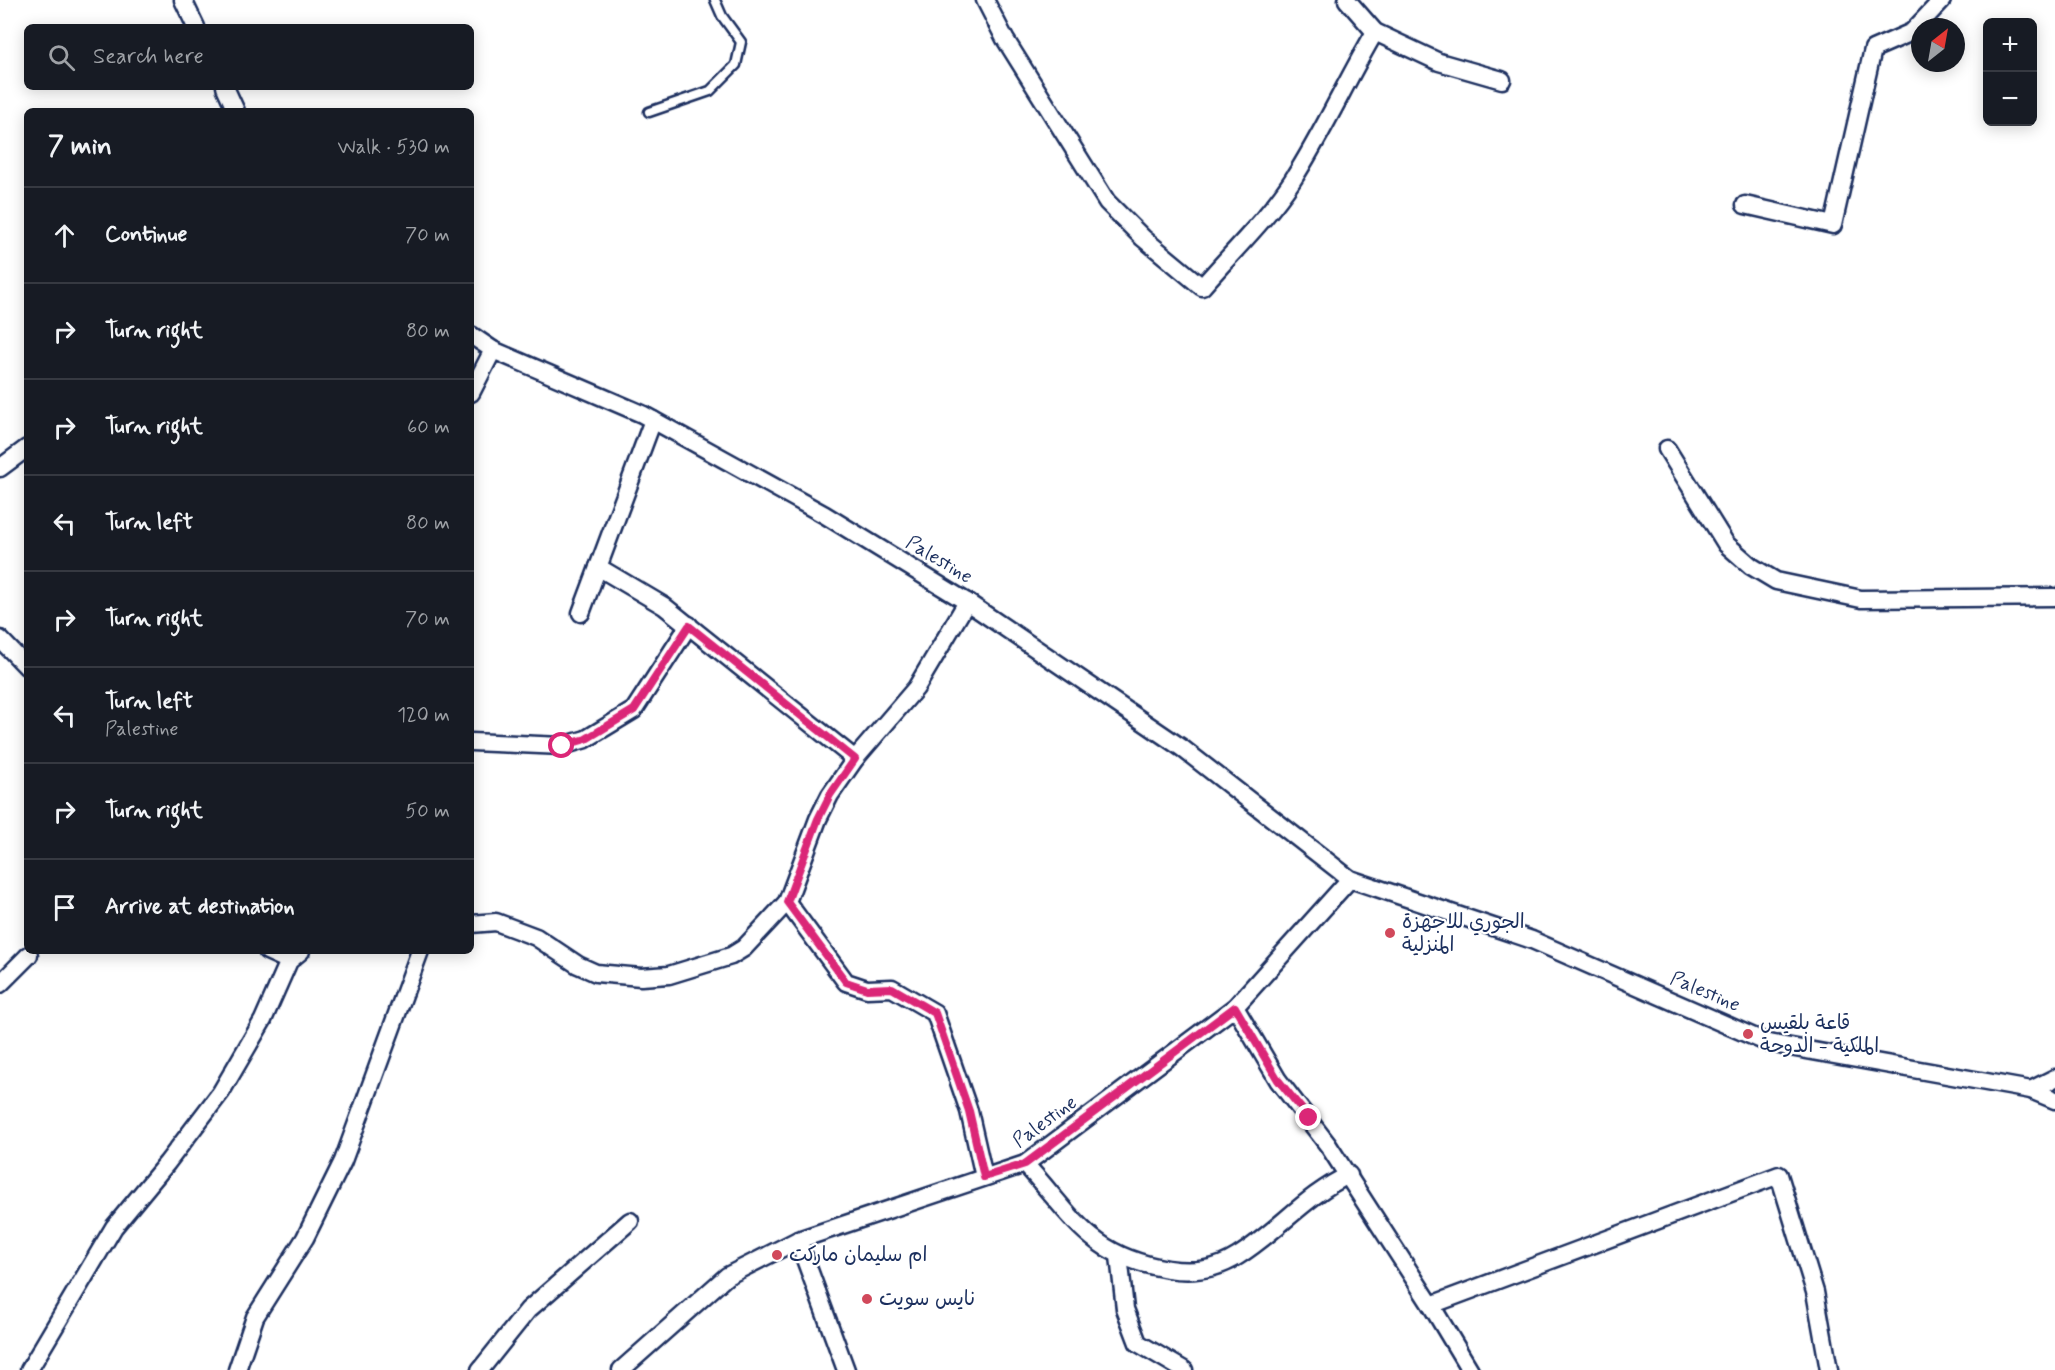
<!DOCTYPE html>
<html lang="en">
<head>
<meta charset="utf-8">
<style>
  :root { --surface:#171b24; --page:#242831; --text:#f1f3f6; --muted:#9ea1a6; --line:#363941 }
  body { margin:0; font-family:Mynerve,"Playpen Sans Arabic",sans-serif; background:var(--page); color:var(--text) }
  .controls { position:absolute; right:18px; top:18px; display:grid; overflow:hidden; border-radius:9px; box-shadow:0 3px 15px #0003 }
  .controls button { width:54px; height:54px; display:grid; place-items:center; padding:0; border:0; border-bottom:2px solid var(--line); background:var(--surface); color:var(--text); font:30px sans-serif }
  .compass { position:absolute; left:1911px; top:18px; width:54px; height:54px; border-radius:50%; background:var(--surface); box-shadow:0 3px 15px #0003; rotate:31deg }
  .stop { position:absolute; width:18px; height:18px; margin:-14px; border:4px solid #db2777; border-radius:50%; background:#fff }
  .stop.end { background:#db2777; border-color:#fff; box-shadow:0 2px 6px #0008 }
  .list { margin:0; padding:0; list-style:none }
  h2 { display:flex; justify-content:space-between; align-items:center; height:78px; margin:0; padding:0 24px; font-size:26px }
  h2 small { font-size:20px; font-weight:400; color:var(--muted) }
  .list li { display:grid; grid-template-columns:39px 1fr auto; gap:18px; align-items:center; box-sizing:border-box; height:96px; padding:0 24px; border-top:2px solid var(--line) }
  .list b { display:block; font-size:22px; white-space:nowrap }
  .list p { margin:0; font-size:20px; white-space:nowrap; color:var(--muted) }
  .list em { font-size:20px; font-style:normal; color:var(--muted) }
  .icon { flex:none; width:33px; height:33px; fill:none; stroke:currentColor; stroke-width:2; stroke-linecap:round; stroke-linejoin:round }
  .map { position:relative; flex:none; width:2055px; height:1370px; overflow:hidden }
  .search { position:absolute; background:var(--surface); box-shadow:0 3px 15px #0003; left:24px; top:24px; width:450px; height:66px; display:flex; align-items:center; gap:15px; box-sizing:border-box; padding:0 21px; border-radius:9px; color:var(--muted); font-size:22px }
  .panel { position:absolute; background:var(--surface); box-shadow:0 3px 15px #0003; left:24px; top:108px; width:450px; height:846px; border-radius:9px }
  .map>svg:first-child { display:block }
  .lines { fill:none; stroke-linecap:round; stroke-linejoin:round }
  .lane-casing { stroke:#1b2f5e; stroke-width:13 }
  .street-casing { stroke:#1b2f5e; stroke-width:21 }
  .lane { stroke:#fff; stroke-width:8 }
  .street { stroke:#fff; stroke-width:16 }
  .route { stroke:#db2777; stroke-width:8 }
  .poi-dot { fill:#d1495b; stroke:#fff; stroke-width:2 }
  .labels { text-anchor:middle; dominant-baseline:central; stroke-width:4.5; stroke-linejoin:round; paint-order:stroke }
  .street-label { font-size:20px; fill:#1b2f5e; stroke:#fff }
  .poi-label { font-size:20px; fill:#1b2f5e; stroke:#fff; text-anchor:start }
</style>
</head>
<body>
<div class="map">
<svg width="2055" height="1370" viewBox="0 0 2055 1370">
  <rect width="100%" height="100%" fill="#fff"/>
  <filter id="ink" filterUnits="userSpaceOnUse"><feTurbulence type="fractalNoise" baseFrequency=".0167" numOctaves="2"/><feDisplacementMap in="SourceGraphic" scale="12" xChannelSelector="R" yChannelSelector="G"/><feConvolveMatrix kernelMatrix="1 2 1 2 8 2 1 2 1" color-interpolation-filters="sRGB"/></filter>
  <g filter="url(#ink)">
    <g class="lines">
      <g class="lane-casing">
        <polyline id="lane" points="649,112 710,91 736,65 741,42 722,16 715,0"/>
      </g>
      <g class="street-casing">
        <g id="street">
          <polyline points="183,0 196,27"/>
          <path d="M985,0l20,39 102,163 36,36 59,49c30,-35 64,-67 90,-106 31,-48 54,-100 83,-149"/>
          <polyline points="1347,0 1375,32 1439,62 1502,80"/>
          <polyline points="225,87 236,111"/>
          <polyline points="1745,205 1833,225 1873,49 1912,32 1942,0"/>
          <polyline points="471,335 493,350 642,414 825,515 967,602 1182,748 1350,879 1532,940 1768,1043 2031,1090 2055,1100"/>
          <polyline points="471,393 493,350"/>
          <polyline points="1667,449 1726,544 1751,566 1776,581 1861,599 2055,597"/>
          <polyline points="0,468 27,448"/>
          <polyline points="598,567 664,606 855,759"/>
          <polyline points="581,613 653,420"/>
          <polyline points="0,639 27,667"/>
          <polyline points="471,742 562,746 586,739 634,710 689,625"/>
          <polyline points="787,902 846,982 867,989 892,988 935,1013 969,1111 984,1177"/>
          <polyline points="471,924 496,922 536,937 578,965 596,973 641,977 669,975 731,956 744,948 787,902 818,819 830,795 855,759 916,688 967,602"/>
          <polyline points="267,951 289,961"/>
          <polyline points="0,984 29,955"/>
          <polyline points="1235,1007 1278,1080 1328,1145 1431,1305"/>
          <polyline points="2031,1090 2055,1078"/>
          <path d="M1025,1164c49,53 64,92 143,105 26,4 48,1 70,-13 39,-24 69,-62 111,-81"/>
          <polyline points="798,1240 846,1370"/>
          <polyline points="1119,1256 1125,1309 1138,1343 1184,1370"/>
          <polyline points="29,1370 114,1227 167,1163 221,1092 263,1020 289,961 301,951"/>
          <polyline points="237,1370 255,1317 305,1238 343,1161 420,951"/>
          <polyline points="480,1370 528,1310 630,1221"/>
          <polyline points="621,1370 727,1276 798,1240 1025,1164 1235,1007 1350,879"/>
          <polyline points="1470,1370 1431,1305 1779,1175 1815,1292 1829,1370"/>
        </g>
      </g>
      <use href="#lane" class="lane"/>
      <use href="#street" class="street"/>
    </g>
  </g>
  <g class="lines" filter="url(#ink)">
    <polyline class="route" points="562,746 586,739 634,710 689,626 855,759 830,795 818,819 787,902 846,982 867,989 892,988 935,1013 969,1111 984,1177 1025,1164 1235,1007 1278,1080 1309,1118"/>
  </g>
  <g class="poi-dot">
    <circle cx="1390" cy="933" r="6"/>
    <circle cx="1748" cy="1034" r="6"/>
    <circle cx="777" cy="1255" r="6"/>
    <circle cx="867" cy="1299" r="6"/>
  </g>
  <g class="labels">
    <g class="street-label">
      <text transform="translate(939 560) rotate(31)">Palestine</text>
      <text transform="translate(1705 992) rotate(23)">Palestine</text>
      <text transform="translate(1045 1122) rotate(-36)">Palestine</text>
    </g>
    <g class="poi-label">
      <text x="1402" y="922">الجوري للاجهزة<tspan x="1402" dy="23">المنزلية</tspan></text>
      <text x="1760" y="1023">قاعة بلقيس<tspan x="1760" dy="23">الملكية - الدوحة</tspan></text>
      <text x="789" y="1255">ام سليمان ماركت</text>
      <text x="879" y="1299">نايس سويت</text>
    </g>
  </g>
</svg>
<div class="controls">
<button>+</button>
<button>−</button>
</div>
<svg class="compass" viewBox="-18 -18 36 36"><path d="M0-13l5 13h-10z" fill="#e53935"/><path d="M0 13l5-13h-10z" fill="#9ea1a6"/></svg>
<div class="stop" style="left:562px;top:746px"></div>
<div class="stop end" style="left:1309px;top:1118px"></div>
<div class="search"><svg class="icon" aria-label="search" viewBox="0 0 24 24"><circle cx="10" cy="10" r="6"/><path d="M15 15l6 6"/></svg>Search here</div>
<section class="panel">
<h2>7 min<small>Walk · 530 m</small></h2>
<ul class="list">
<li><svg class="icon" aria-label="ahead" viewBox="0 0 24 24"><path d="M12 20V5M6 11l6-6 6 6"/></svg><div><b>Continue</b></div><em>70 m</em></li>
<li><svg class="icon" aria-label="right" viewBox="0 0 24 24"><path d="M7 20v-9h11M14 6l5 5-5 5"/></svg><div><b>Turn right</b></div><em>80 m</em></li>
<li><svg class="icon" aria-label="right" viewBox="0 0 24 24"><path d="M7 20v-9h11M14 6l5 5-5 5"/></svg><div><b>Turn right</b></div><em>60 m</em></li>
<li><svg class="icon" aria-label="left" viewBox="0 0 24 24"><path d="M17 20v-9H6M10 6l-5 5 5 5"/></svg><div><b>Turn left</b></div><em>80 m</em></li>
<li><svg class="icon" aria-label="right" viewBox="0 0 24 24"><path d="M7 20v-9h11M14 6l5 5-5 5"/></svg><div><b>Turn right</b></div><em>70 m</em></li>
<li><svg class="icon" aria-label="left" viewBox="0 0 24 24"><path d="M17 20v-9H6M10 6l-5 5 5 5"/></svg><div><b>Turn left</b><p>Palestine</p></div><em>120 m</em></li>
<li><svg class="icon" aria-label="right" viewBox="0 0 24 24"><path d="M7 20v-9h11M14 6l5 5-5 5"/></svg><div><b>Turn right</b></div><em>50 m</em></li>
<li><svg class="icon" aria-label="arrive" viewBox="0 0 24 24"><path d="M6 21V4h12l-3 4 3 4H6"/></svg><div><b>Arrive at destination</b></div></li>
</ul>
</section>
</div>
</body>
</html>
